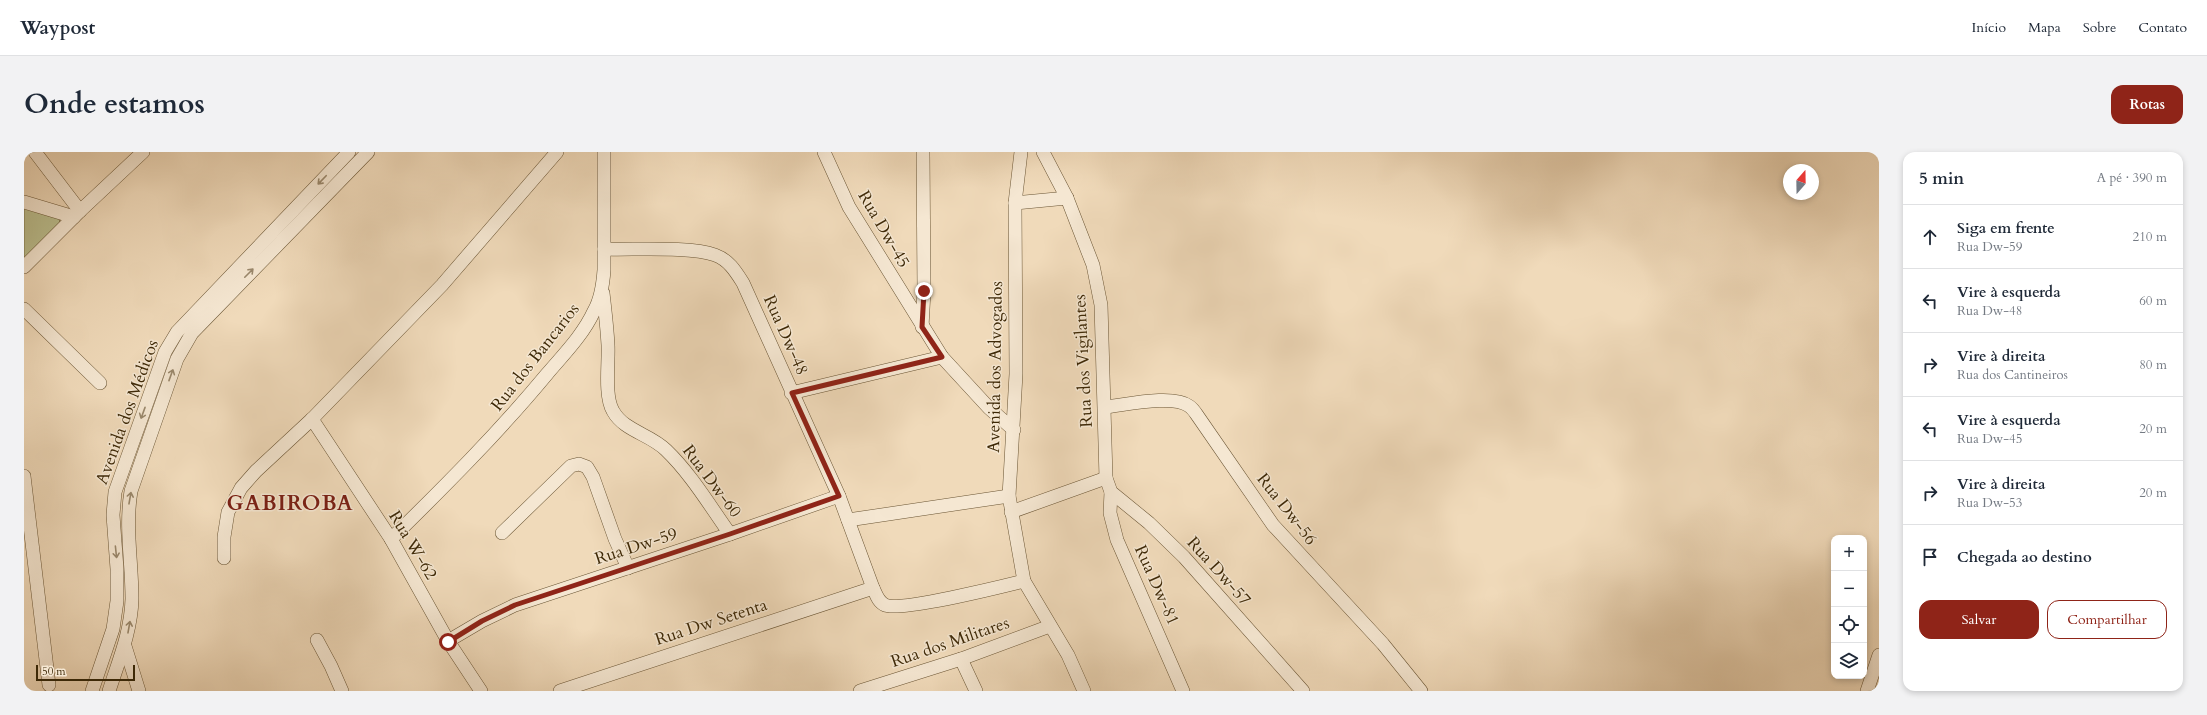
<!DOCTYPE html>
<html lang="pt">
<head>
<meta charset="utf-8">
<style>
  :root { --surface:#fff; --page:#f2f2f3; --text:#1f2937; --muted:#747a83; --line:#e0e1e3; --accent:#8f2418 }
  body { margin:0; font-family:Cardo,serif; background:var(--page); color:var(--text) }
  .controls { position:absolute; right:12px; bottom:12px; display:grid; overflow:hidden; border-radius:8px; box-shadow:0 2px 6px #0003 }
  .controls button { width:36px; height:36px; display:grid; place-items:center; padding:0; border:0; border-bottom:1px solid var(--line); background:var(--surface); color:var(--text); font:20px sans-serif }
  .compass { position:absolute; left:1759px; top:12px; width:36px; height:36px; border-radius:50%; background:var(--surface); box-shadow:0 2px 6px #0003; rotate:20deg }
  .scale { position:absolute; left:12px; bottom:10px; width:99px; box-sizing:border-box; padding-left:4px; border:2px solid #3e2907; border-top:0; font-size:11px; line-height:14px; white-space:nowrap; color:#3e2907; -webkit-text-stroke:3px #f5e7d2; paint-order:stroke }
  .stop { position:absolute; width:12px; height:12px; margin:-9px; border:3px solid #8f2418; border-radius:50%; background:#fff }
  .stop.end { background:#8f2418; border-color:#fff; box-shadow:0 1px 4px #0008 }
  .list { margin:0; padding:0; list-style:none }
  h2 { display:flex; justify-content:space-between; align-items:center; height:52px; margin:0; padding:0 16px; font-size:17px }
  h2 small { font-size:13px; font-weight:400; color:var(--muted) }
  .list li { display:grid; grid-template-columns:26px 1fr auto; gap:12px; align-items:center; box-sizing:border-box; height:64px; padding:0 16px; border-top:1px solid var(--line) }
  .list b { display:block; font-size:15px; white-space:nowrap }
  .list p { margin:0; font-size:13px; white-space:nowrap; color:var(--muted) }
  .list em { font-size:13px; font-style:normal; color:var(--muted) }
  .actions { display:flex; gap:8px; padding:12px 16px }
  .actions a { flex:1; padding:9px 0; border:1px solid var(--accent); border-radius:12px; text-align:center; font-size:14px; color:var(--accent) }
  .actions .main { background:var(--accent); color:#fff }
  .icon { flex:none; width:22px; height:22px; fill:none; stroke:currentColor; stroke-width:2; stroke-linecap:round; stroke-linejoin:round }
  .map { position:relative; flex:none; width:1855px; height:539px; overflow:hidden; border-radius:12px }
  header { display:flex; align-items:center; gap:24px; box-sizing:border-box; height:56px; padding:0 20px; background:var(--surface); border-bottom:1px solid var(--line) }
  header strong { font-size:19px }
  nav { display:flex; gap:22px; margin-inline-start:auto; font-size:14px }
  .intro { display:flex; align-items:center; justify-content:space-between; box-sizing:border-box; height:96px; padding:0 24px }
  h1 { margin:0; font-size:28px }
  .button { padding:10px 18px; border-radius:12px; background:var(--accent); color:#fff; font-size:14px; font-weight:700 }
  main { display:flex; gap:24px; padding:0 24px }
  aside { flex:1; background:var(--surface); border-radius:12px; box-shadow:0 2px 6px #0003 }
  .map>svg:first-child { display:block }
  .green { fill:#bbbf8f; stroke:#7c744b }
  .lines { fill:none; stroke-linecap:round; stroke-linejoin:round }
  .minor-casing { stroke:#6a5534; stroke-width:14 }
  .minor { stroke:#f5e7d2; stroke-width:13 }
  .oneway { stroke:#9a886c }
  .route { stroke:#8f2418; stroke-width:5 }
  .labels { text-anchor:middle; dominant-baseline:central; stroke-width:3; stroke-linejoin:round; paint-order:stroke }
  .street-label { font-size:17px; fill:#3e2907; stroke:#f5e7d2 }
  .district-label { font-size:21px; font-weight:bold; letter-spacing:1px; fill:#7a1f14; stroke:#f5e7d2 }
</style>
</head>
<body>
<header>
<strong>Waypost</strong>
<nav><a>Início</a><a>Mapa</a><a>Sobre</a><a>Contato</a></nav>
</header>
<div class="intro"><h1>Onde estamos</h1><a class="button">Rotas</a></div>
<main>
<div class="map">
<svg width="1855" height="539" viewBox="0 0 1855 539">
  <rect width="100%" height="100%" fill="#f0daba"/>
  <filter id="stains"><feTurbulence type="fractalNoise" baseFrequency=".005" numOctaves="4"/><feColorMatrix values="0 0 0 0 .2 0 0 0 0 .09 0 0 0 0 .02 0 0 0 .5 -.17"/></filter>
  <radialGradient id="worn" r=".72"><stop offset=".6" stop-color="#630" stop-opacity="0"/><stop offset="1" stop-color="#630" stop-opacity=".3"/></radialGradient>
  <polygon class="green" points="0,55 35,65 36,71 0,107"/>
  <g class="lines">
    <g class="minor-casing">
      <g id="minor">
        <polyline points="11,0 56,59"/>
        <polyline points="800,0 825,55 918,205 965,256 990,278"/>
        <polyline points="997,0 991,51 992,222 985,344 1000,429 1044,503 1060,539"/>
        <polyline points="1019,0 1043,46 1069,113 1077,153 1082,326 1087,340 1125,371 1160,405 1279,539"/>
        <polyline points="0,50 50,65"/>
        <polyline points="991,51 1043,46"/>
        <path d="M580,97c29,1 86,-3 111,6 14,5 21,17 28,28l96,213 34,92c3,6 5,14 12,17 13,7 119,-19 139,-24"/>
        <polyline points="0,115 56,59 119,0"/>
        <path d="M579,141c2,17 4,34 5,52 1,17 -4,51 5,66 11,20 37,23 53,39 25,24 44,56 64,84"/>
        <polyline points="0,157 76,231"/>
        <polyline points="898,175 900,139 899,0"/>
        <polyline points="767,241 918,205"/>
        <path d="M1081,255c20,-2 68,-13 84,-1 3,2 6,6 8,9l76,110 110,119 38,47"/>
        <polyline points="288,267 367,387 424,489 457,539"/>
        <polyline points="0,324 25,533"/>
        <polyline points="1087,340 1086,361 1093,388 1159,539"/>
        <polyline points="987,360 1082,326"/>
        <polyline points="824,368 985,344"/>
        <polyline points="478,381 547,314 555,312 563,315 569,325 591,387 604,416"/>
        <path d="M367,387c54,-53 107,-106 156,-165 17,-20 36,-39 47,-63 7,-12 9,-27 10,-41v-118"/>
        <polyline points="200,406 200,385 204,360 217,336 232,319 288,267 418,133 533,0"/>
        <polyline points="293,488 307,514 318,539"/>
        <polyline points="424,489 458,469 491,453 706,382 815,344"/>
        <polyline points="101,494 115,539"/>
        <polyline points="937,507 952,539"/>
        <polyline points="68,539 89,477 93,449 93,417 89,363 91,340 141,200 153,180 325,0"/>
        <path d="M85,539c10,-31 22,-59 23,-92 0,-37 -7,-72 -1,-108l46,-132 15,-26 176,-181"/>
        <polyline points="536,539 849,436"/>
        <polyline points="836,539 937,507 1026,474"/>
        <polyline points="1843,539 1855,503"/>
      </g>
    </g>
    <use href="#minor" class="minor"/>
  </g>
  <defs><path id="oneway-shaft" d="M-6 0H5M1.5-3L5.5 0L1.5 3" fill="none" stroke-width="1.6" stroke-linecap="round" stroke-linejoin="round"/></defs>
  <g class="oneway">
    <use href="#oneway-shaft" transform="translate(298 28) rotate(134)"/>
    <use href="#oneway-shaft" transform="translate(225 121) rotate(-45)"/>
    <use href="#oneway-shaft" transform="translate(147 223) rotate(-70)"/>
    <use href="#oneway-shaft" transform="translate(119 261) rotate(110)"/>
    <use href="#oneway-shaft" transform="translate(106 346) rotate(-80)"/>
    <use href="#oneway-shaft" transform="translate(92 400) rotate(84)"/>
    <use href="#oneway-shaft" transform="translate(105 475) rotate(-80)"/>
  </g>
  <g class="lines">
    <polyline class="route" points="424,490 458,469 491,453 706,382 815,344 768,241 918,205 898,175 900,139"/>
  </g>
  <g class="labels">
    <g class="street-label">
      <text transform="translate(860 77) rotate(60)">Rua Dw-45</text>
      <text transform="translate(762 183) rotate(66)">Rua Dw-48</text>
      <text transform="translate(511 205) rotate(-52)">Rua dos Bancarios</text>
      <text transform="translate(1059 209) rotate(-93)">Rua dos Vigilantes</text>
      <text transform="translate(971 215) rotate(-89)">Avenida dos Advogados</text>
      <text transform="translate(103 260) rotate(-70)">Avenida dos Médicos</text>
      <text transform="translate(688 329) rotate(53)">Rua Dw-60</text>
      <text transform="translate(1263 357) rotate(52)">Rua Dw-56</text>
      <text transform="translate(389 393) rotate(59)">Rua W-62</text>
      <text transform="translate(612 394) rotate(-18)">Rua Dw-59</text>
      <text transform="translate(1195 419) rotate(48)">Rua Dw-57</text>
      <text transform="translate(1133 433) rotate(66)">Rua Dw-81</text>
      <text transform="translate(687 470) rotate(-18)">Rua Dw Setenta</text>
      <text transform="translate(926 490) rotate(-19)">Rua dos Militares</text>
    </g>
    <g class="district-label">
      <text x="266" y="351">GABIROBA</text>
    </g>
  </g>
  <rect width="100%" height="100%" filter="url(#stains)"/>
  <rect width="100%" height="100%" fill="url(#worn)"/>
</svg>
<div class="controls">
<button>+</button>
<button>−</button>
<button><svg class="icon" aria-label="locate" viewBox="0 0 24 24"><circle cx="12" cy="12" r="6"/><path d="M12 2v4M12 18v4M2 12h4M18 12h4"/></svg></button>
<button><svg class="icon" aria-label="layers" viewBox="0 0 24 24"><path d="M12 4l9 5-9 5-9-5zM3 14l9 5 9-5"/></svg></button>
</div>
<svg class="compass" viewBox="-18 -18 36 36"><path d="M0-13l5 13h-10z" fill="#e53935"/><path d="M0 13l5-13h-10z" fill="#747a83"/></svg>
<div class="scale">50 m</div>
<div class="stop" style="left:424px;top:490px"></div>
<div class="stop end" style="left:900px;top:139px"></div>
</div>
<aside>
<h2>5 min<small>A pé · 390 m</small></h2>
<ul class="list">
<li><svg class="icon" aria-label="ahead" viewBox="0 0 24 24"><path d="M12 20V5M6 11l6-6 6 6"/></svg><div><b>Siga em frente</b><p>Rua Dw-59</p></div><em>210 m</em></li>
<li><svg class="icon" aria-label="left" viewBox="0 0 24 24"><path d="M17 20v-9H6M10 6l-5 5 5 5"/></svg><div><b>Vire à esquerda</b><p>Rua Dw-48</p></div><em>60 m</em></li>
<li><svg class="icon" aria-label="right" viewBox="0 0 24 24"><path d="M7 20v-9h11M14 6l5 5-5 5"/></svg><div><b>Vire à direita</b><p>Rua dos Cantineiros</p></div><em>80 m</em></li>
<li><svg class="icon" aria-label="left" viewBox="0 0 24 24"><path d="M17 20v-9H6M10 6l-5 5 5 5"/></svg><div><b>Vire à esquerda</b><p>Rua Dw-45</p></div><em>20 m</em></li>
<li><svg class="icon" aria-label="right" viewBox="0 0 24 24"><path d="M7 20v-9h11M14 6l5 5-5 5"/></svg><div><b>Vire à direita</b><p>Rua Dw-53</p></div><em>20 m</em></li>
<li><svg class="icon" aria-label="arrive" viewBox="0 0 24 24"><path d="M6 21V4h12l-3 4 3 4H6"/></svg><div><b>Chegada ao destino</b></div></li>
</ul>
<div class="actions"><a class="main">Salvar</a><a>Compartilhar</a></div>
</aside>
</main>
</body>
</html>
